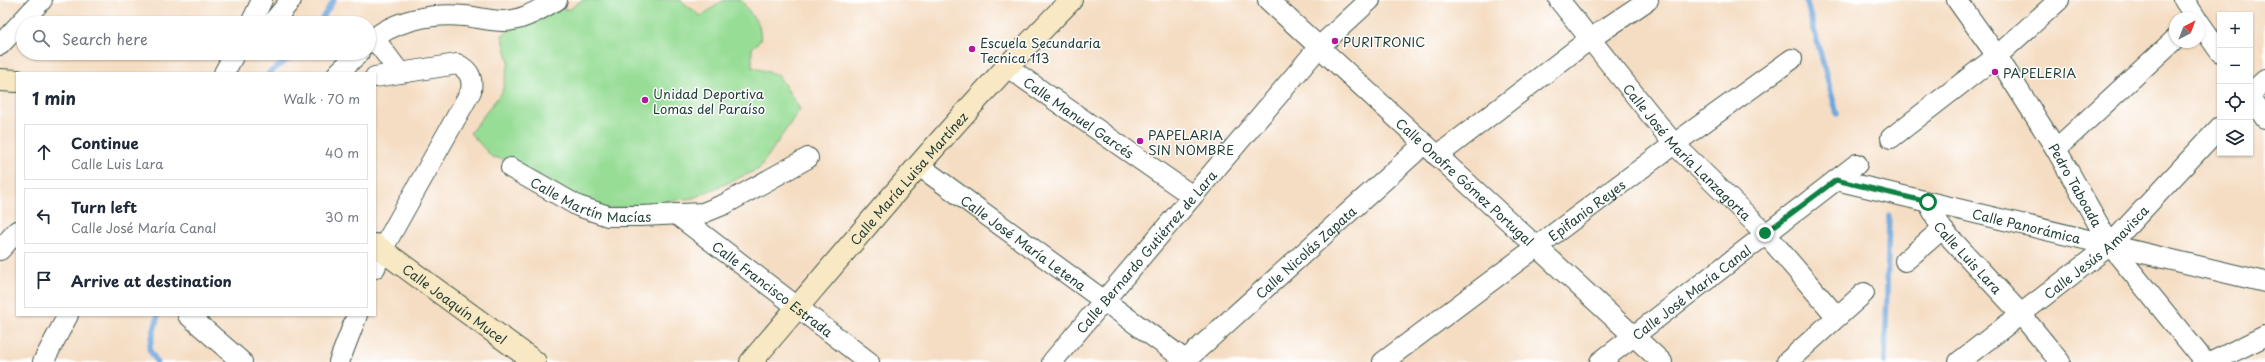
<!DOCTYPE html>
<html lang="en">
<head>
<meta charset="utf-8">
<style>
  :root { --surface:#fff; --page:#f6f6f7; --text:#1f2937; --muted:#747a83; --line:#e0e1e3 }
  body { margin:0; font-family:"Playpen Sans",sans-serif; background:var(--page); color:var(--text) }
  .controls { position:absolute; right:12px; top:12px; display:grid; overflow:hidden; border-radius:0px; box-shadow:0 1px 3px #0004 }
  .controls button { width:36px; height:36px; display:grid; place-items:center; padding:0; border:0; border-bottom:1px solid var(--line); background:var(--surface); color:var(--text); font:20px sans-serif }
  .compass { position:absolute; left:2169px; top:12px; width:36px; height:36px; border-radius:50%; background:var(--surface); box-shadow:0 1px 3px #0004; rotate:42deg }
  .stop { position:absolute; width:12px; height:12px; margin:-9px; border:3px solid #0b8043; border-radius:50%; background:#fff }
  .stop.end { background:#0b8043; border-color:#fff; box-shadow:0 1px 4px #0008 }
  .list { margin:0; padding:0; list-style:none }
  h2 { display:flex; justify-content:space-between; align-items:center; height:52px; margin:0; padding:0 16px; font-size:17px }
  h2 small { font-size:13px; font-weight:400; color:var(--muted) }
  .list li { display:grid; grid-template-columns:26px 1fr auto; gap:12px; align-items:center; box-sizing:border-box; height:56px; margin:0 8px 8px; padding:0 8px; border:1px solid var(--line); border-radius:0px }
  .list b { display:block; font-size:15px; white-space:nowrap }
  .list p { margin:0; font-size:13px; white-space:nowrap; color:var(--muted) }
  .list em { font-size:13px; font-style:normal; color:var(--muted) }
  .icon { flex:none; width:22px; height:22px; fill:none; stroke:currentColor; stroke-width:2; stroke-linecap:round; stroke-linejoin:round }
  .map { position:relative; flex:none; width:2265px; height:362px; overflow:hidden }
  .search { position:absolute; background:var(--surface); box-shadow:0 1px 3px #0004; left:16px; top:16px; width:360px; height:44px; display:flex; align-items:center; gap:10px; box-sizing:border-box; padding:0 14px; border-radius:22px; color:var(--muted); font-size:15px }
  .panel { position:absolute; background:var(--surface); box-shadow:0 1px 3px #0004; left:16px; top:72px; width:360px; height:244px; border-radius:0px }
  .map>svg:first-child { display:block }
  .garden { fill:#98dd96; stroke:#5c8d65 }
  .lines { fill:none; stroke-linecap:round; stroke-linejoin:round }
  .stream { stroke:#6ca5db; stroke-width:5.5 }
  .street-casing { stroke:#3f5549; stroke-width:22 }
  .secondary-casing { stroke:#3f5549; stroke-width:24 }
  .street { stroke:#fff; stroke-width:20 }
  .secondary { stroke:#f8e8c3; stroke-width:22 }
  .route { stroke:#0b8043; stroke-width:5 }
  .poi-dot { fill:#b5179e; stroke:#fff; stroke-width:1.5 }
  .labels { text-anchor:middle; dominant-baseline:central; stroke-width:3; stroke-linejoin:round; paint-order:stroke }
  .poi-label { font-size:13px; fill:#1f3d34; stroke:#fff; text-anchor:start }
  .street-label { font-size:13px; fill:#1f3d34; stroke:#fff }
</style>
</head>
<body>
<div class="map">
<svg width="2265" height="362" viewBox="0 0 2265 362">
  <rect width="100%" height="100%" fill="#fff"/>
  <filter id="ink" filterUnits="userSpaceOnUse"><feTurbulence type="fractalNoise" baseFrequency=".025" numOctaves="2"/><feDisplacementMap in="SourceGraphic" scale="8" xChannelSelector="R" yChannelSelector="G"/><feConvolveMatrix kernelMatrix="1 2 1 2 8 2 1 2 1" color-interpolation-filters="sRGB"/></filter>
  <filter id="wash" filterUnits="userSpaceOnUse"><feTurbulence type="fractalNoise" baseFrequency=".012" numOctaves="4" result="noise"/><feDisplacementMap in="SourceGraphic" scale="16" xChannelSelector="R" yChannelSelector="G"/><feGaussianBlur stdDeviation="0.9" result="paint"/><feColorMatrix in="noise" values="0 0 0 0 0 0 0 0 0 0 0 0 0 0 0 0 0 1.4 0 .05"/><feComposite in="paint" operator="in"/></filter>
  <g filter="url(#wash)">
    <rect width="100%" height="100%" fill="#f5ddc3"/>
    <polygon class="garden" points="582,0 680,0 701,16 724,0 741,0 759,25 761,40 752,48 752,67 778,75 800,109 759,169 693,198 600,210 511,160 492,157 470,133 502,92 509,62 502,35 547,10 570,9"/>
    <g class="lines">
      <g class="stream">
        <polyline points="1806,0 1837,114"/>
        <polyline points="319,23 334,0"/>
        <polyline points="269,73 296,53"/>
        <polyline points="157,362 149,349 158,315"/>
        <polyline points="1885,362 1889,216"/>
      </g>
    </g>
  </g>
  <g filter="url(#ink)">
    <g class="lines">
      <g class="street-casing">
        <g id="street">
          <path id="s1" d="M1268,0l394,362"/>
          <path id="s2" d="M1559,0l115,144 91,89 72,84"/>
          <path id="s3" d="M1957,0l40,56 59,93 54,96 95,117"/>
          <polyline points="2184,0 2196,18"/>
          <polyline points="2199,22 2220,52"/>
          <polyline points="251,23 262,0"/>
          <polyline points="272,23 291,0"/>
          <polyline points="374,38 400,73"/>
          <path d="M369,43c23,-23 64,-30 95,-27 13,1 26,5 39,5 20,0 37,-12 54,-21"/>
          <polyline points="0,45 42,0"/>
          <path id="s4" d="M1006,66l185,129"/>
          <polyline points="224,73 235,53"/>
          <polyline points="338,73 359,53"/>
          <path d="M375,77l82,-13c12,6 16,13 14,27l-89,159 -7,18"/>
          <polyline points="2250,94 2265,80"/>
          <polyline points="2250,96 2265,118"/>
          <polyline points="1891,138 1997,56 2059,0"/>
          <polyline points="2056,149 2175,39"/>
          <polyline points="1437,156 1590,39 1648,0"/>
          <path id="s5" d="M918,165l270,197"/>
          <path id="s6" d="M511,168l67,38 30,10h33l62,-3 22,-9 83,-46"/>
          <path id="s7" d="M1836,180l429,102"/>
          <path id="s8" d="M1928,202l14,27 78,84 40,49"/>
          <path id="s9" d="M676,214l193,148"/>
          <polyline points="0,250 17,231"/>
          <polyline points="1905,261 1942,229"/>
          <polyline points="188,315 242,362"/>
          <path id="s10" d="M1186,360l238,-216"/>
          <polyline points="43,362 68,315"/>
          <polyline points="339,362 357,315"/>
          <path id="s11" d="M1052,362l267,-315 51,-47"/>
          <path id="s12" d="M1383,362l291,-218 118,-85"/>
          <path id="s13" d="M1600,362l257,-198"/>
          <polyline points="1787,362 1864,293"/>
          <path id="s14" d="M1959,362l151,-117 110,-118"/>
          <polyline points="2212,362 2265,336"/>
        </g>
      </g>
      <g class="secondary-casing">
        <g id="secondary">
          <polyline points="0,80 17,81"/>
          <path id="s15" d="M375,245l160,117"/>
          <path id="s16" d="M751,362c105,-123 207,-248 320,-362"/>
        </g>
      </g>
      <use href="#street" class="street"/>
      <use href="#secondary" class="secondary"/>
    </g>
  </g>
  <g class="lines" filter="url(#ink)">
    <polyline class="route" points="1765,233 1836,180 1928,202"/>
  </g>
  <g class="poi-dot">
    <circle cx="1335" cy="41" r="4"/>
    <circle cx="972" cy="49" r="4"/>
    <circle cx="1995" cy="72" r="4"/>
    <circle cx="645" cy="100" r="4"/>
    <circle cx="1140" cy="141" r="4"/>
  </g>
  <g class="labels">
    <g class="poi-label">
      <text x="1343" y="41">PURITRONIC</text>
      <text x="980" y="42">Escuela Secundaria<tspan x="980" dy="15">Tecnica 113</tspan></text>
      <text x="2003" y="72">PAPELERIA</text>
      <text x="653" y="93">Unidad Deportiva<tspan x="653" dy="15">Lomas del Paraíso</tspan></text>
      <text x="1148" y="134">PAPELARIA<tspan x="1148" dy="15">SIN NOMBRE</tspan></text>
    </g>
    <g class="street-label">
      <text stroke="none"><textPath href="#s4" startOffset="89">Calle Manuel Garcés</textPath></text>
      <text stroke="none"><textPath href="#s2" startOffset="199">Calle José María Lanzagorta</textPath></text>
      <text stroke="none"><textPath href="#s16" startOffset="242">Calle María Luisa Martínez</textPath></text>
      <text stroke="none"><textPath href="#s1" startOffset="268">Calle Onofre Gómez Portugal</textPath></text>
      <text stroke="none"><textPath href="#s3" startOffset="220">Pedro Taboada</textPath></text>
      <text stroke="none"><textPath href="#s6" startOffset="88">Calle Martín Macías</textPath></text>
      <text stroke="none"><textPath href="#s12" startOffset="254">Epifanio Reyes</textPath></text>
      <text stroke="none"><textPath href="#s7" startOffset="196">Calle Panorámica</textPath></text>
      <text stroke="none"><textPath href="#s5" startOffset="131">Calle José María Letena</textPath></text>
      <text stroke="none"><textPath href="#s14" startOffset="176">Calle Jesús Amavisca</textPath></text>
      <text stroke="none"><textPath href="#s11" startOffset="145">Calle Bernardo Gutiérrez de Lara</textPath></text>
      <text stroke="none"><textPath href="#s10" startOffset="161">Calle Nicolás Zapata</textPath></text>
      <text stroke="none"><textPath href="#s8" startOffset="69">Calle Luis Lara</textPath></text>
      <text stroke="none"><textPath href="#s9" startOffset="122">Calle Francisco Estrada</textPath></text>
      <text stroke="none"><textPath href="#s13" startOffset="115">Calle José María Canal</textPath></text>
      <text stroke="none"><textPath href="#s15" startOffset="99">Calle Joaquín Mucel</textPath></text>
    </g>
  </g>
</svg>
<div class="controls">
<button>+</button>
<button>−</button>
<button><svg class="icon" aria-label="locate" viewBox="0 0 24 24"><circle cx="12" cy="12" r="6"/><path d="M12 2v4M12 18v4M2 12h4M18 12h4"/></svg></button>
<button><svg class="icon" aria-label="layers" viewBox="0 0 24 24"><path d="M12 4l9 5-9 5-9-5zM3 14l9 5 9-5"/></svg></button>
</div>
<svg class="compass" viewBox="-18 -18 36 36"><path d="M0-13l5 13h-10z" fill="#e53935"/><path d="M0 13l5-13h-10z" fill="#747a83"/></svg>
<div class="stop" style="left:1928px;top:202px"></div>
<div class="stop end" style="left:1765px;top:233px"></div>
<div class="search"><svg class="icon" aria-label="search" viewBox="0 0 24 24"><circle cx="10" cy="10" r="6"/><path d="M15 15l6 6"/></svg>Search here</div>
<section class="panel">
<h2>1 min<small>Walk · 70 m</small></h2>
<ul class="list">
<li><svg class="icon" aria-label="ahead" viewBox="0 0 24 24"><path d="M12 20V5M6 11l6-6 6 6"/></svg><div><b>Continue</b><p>Calle Luis Lara</p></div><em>40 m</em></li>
<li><svg class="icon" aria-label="left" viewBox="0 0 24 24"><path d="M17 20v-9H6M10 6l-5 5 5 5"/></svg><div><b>Turn left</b><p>Calle José María Canal</p></div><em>30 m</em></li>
<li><svg class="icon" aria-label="arrive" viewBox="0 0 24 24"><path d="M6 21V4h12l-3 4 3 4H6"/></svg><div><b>Arrive at destination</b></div></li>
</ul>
</section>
</div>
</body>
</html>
